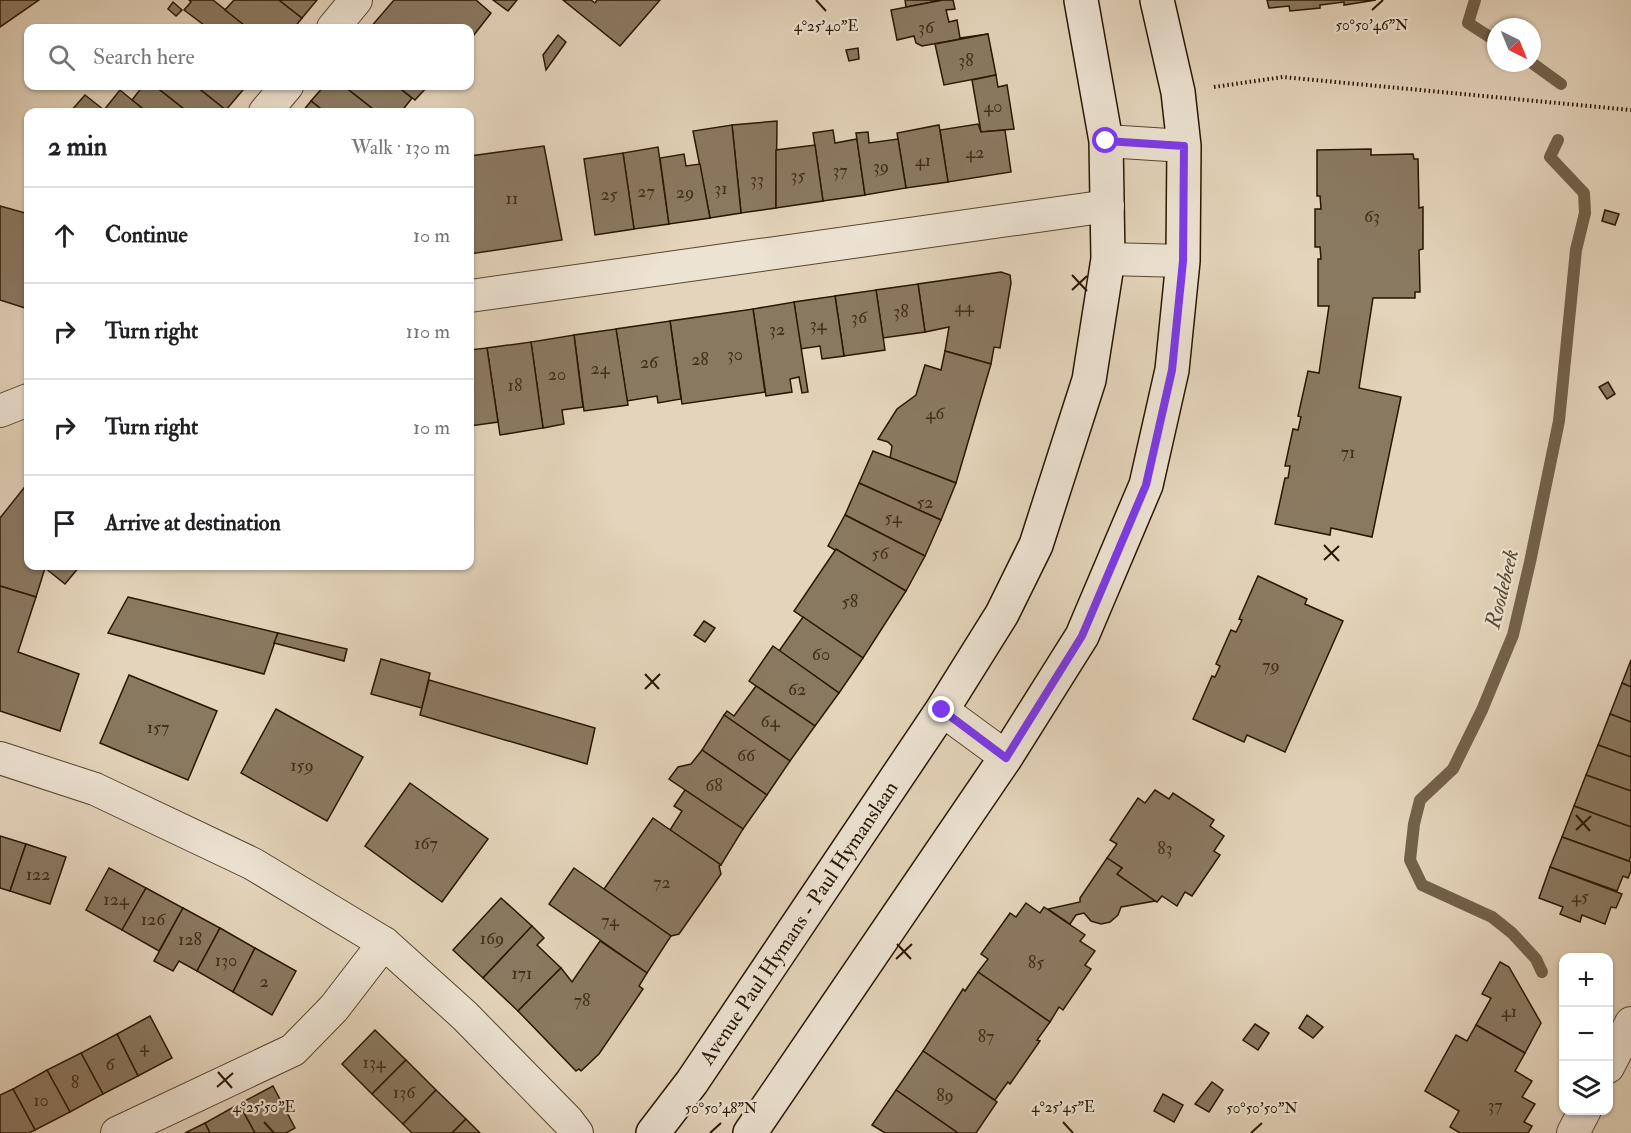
<!DOCTYPE html>
<html lang="en">
<head>
<meta charset="utf-8">
<style>
  :root { --surface:#fff; --page:#f2f2f2; --text:#202124; --muted:#757577; --line:#e0e0e0 }
  body { margin:0; font-family:"IM FELL Double Pica",serif; background:var(--page); color:var(--text) }
  .controls { position:absolute; right:18px; bottom:18px; display:grid; overflow:hidden; border-radius:12px; box-shadow:0 2px 4px #0004 }
  .controls button { width:54px; height:54px; display:grid; place-items:center; padding:0; border:0; border-bottom:2px solid var(--line); background:var(--surface); color:var(--text); font:30px sans-serif }
  .compass { position:absolute; left:1487px; top:18px; width:54px; height:54px; border-radius:50%; background:var(--surface); box-shadow:0 2px 4px #0004; rotate:137deg }
  .stop { position:absolute; width:18px; height:18px; margin:-14px; border:4px solid #7c3aed; border-radius:50%; background:#fff }
  .stop.end { background:#7c3aed; border-color:#fff; box-shadow:0 2px 6px #0008 }
  .list { margin:0; padding:0; list-style:none }
  h2 { display:flex; justify-content:space-between; align-items:center; height:78px; margin:0; padding:0 24px; font-size:26px }
  h2 small { font-size:20px; font-weight:400; color:var(--muted) }
  .list li { display:grid; grid-template-columns:39px 1fr auto; gap:18px; align-items:center; box-sizing:border-box; height:96px; padding:0 24px; border-top:2px solid var(--line) }
  .list b { display:block; font-size:22px; white-space:nowrap }
  .list em { font-size:20px; font-style:normal; color:var(--muted) }
  .icon { flex:none; width:33px; height:33px; fill:none; stroke:currentColor; stroke-width:2; stroke-linecap:round; stroke-linejoin:round }
  .map { position:relative; flex:none; width:1631px; height:1133px; overflow:hidden }
  .search { position:absolute; background:var(--surface); box-shadow:0 2px 4px #0004; left:24px; top:24px; width:450px; height:66px; display:flex; align-items:center; gap:15px; box-sizing:border-box; padding:0 21px; border-radius:12px; color:var(--muted); font-size:22px }
  .panel { position:absolute; background:var(--surface); box-shadow:0 2px 4px #0004; left:24px; top:108px; width:450px; height:462px; border-radius:12px }
  .map>svg:first-child { display:block }
  .lines { fill:none; stroke-linecap:round; stroke-linejoin:round }
  .stream { stroke:#72614a; stroke-width:12 }
  .building { fill:#8a7961; stroke:#281600; stroke-width:1.5 }
  .street-casing { stroke:#57462f; stroke-width:34 }
  .secondary-casing { stroke:#281600; stroke-width:36 }
  .path { stroke:#281600; stroke-width:4; stroke-dasharray:1.5 3; stroke-linecap:butt }
  .street { stroke:#ede3d3; stroke-width:32 }
  .secondary { stroke:#ede3d3; stroke-width:33 }
  .route { stroke:#7c3aed; stroke-width:8 }
  .ticks { fill:none; stroke:#281600; stroke-width:2 }
  .labels { text-anchor:middle; dominant-baseline:central; stroke-width:4.5; stroke-linejoin:round; paint-order:stroke }
  .number-label { font-size:18px; fill:#402f18 }
  .street-label { font-size:21px; fill:#281600; stroke:#ede3d3 }
  .water-label { font-size:22px; font-style:italic; fill:#5a4831; stroke:#ede3d3 }
  .ticks-label { font-size:15px; text-anchor:middle; fill:#281600; stroke:#ede3d3; stroke-width:4.5; stroke-linejoin:round; paint-order:stroke }
</style>
</head>
<body>
<div class="map">
<svg width="1631" height="1133" viewBox="0 0 1631 1133">
  <rect width="100%" height="100%" fill="#e4d4bb"/>
  <filter id="stains"><feTurbulence type="fractalNoise" baseFrequency=".00333" numOctaves="4"/><feColorMatrix values="0 0 0 0 .2 0 0 0 0 .09 0 0 0 0 .02 0 0 0 .5 -.17"/></filter>
  <radialGradient id="worn" r=".72"><stop offset=".6" stop-color="#630" stop-opacity="0"/><stop offset="1" stop-color="#630" stop-opacity=".3"/></radialGradient>
  <g class="lines">
    <g class="stream">
      <polyline points="1475,0 1468,23 1496,41"/>
      <polyline points="1532,63 1561,84"/>
      <polyline points="1542,972 1536,959 1512,933 1492,917 1422,885 1410,860 1414,824 1420,800 1453,769 1482,710 1513,635 1530,562 1559,421 1576,250 1585,213 1584,193 1550,157 1558,140"/>
    </g>
  </g>
  <g class="building">
    <polygon points="0,0 39,0 0,27"/>
    <polygon points="189,0 213,0 248,28 208,28 184,10 191,2"/>
    <polygon points="234,0 279,0 302,18 294,28 248,28 225,10"/>
    <polygon points="279,0 317,0 302,18"/>
    <polygon points="394,0 476,0 491,13 470,40 470,28 370,28"/>
    <polygon points="493,0 517,0 508,11"/>
    <polygon points="563,0 591,0 595,3 597,0 660,0 620,46"/>
    <polygon points="905,0 943,0 906,7"/>
    <polygon points="943,0 953,0 955,9 946,10 949,22 957,20 960,38 988,34 922,46 916,43 914,36 897,40 891,10"/>
    <polygon points="1267,0 1376,0 1344,5 1344,2 1320,5 1320,8 1290,11 1289,6 1269,8"/>
    <polygon points="173,2 182,10 176,16 168,9"/>
    <polygon points="988,34 996,75 944,85 935,44"/>
    <polygon points="558,35 566,42 546,70 543,55"/>
    <polygon points="858,48 859,59 849,61 846,50"/>
    <polygon points="996,75 998,87 1007,85 1014,129 981,132 972,80"/>
    <polygon points="143,86 155,86 188,112 147,112 132,100"/>
    <polygon points="155,86 196,86 226,110 224,112 188,112"/>
    <polygon points="196,86 237,86 243,90 226,110"/>
    <polygon points="324,86 344,86 377,112 325,112 311,101"/>
    <polygon points="344,86 397,86 412,98 401,112 377,112"/>
    <polygon points="397,86 428,86 415,100"/>
    <polygon points="120,90 132,100 147,112 106,112 104,110"/>
    <polygon points="85,95 104,110 106,112 70,112"/>
    <polygon points="311,101 325,112 302,112"/>
    <polygon points="777,121 776,208 741,213 732,125"/>
    <polygon points="978,124 981,132 1005,130 1011,172 948,182 940,130"/>
    <polygon points="732,125 741,213 710,218 693,131"/>
    <polygon points="939,125 948,182 906,188 897,133"/>
    <polygon points="833,130 835,143 857,139 865,195 823,201 813,133"/>
    <polygon points="868,132 869,143 898,139 906,188 865,195 856,133"/>
    <polygon points="815,145 823,201 776,208 776,150"/>
    <polygon points="544,146 562,240 470,254 470,156"/>
    <polygon points="658,147 669,224 634,229 623,153"/>
    <polygon points="1371,149 1371,155 1413,154 1414,159 1418,159 1419,208 1423,207 1423,249 1419,250 1420,292 1415,292 1415,298 1373,298 1359,388 1401,397 1372,537 1331,528 1330,535 1275,524 1285,478 1288,478 1290,466 1285,466 1293,429 1298,430 1301,417 1298,416 1308,371 1319,373 1329,306 1318,306 1318,259 1321,259 1320,247 1315,247 1315,209 1321,209 1320,196 1317,196 1317,150"/>
    <polygon points="623,153 634,229 595,235 584,159"/>
    <polygon points="684,154 686,166 700,164 710,218 669,224 660,158"/>
    <polygon points="0,206 25,213 28,209 28,309 0,300"/>
    <polygon points="1605,210 1619,214 1615,225 1602,221"/>
    <polygon points="1001,272 1010,275 1011,283 1000,348 994,347 991,364 945,351 949,327 925,332 918,284"/>
    <polygon points="918,284 925,332 883,338 876,290"/>
    <polygon points="876,290 885,350 844,356 835,296"/>
    <polygon points="835,296 844,356 822,359 820,346 800,349 794,302"/>
    <polygon points="794,302 808,392 802,393 799,377 790,379 792,392 766,396 753,309"/>
    <polygon points="753,309 765,392 682,404 670,321"/>
    <polygon points="670,321 681,399 658,403 657,396 627,401 616,329"/>
    <polygon points="616,329 628,405 584,411 574,335"/>
    <polygon points="574,335 583,407 562,410 564,424 543,428 531,342"/>
    <polygon points="531,342 543,428 500,435 487,348"/>
    <polygon points="487,348 498,422 470,426 470,350"/>
    <polygon points="945,351 991,364 956,483 890,458 892,446 888,442 878,439 897,409 916,395 925,365 941,370"/>
    <polygon points="1608,382 1615,394 1607,399 1599,387"/>
    <polygon points="873,451 956,483 941,520 859,483"/>
    <polygon points="28,483 28,566 80,566 65,584 45,568 36,597 0,586 0,518"/>
    <polygon points="859,483 941,520 925,556 845,515"/>
    <polygon points="845,515 925,556 906,591 828,546"/>
    <polygon points="836,549 906,591 863,658 794,611"/>
    <polygon points="1258,576 1307,599 1305,604 1343,621 1285,752 1247,735 1244,742 1193,719 1212,676 1215,677 1220,666 1216,664 1231,630 1236,632 1242,620 1239,619"/>
    <polygon points="0,586 36,597 18,652 79,674 60,731 0,711"/>
    <polygon points="128,597 278,633 264,674 108,633"/>
    <polygon points="803,617 863,658 839,693 779,651"/>
    <polygon points="704,621 715,628 705,642 694,635"/>
    <polygon points="278,633 347,649 344,661 274,643"/>
    <polygon points="773,646 839,693 815,726 749,681"/>
    <polygon points="381,659 430,673 422,708 371,694"/>
    <polygon points="1631,660 1631,687 1622,683"/>
    <polygon points="129,675 217,711 188,780 100,743"/>
    <polygon points="429,680 595,728 587,764 420,715"/>
    <polygon points="1622,683 1631,687 1631,722 1610,714"/>
    <polygon points="756,686 815,726 790,761 724,715 727,711 734,716"/>
    <polygon points="276,709 363,757 327,821 241,773"/>
    <polygon points="1610,714 1631,722 1631,757 1598,745"/>
    <polygon points="724,715 790,761 767,795 702,750"/>
    <polygon points="1598,745 1631,757 1631,791 1586,775"/>
    <polygon points="702,750 767,795 743,829 669,779 678,767 691,764"/>
    <polygon points="1586,775 1631,791 1631,827 1574,806"/>
    <polygon points="410,783 488,839 442,902 365,846"/>
    <polygon points="685,790 743,829 721,865 670,830 682,811 674,806"/>
    <polygon points="1155,790 1169,799 1173,793 1214,820 1210,826 1224,836 1214,851 1220,855 1192,896 1185,892 1177,906 1162,896 1157,902 1155,901 1117,874 1122,868 1107,858 1117,844 1110,840 1138,798 1145,803"/>
    <polygon points="1574,806 1631,827 1631,856 1629,861 1562,837"/>
    <polygon points="653,818 721,865 719,866 721,874 679,934 671,936 604,889"/>
    <polygon points="0,836 26,844 10,891 0,888"/>
    <polygon points="1562,837 1631,862 1631,871 1628,878 1623,876 1617,891 1550,867"/>
    <polygon points="26,844 66,857 50,904 10,891"/>
    <polygon points="1107,858 1122,868 1117,874 1155,901 1121,907 1118,915 1110,922 1101,924 1091,921 1084,913 1076,915 1070,924 1048,909 1080,902 1080,898"/>
    <polygon points="1550,867 1622,894 1616,908 1611,907 1605,924 1582,915 1580,922 1560,914 1563,907 1539,898"/>
    <polygon points="109,868 146,888 122,930 86,910"/>
    <polygon points="574,868 671,936 647,973 549,904"/>
    <polygon points="146,888 183,908 159,951 122,930"/>
    <polygon points="501,898 532,926 483,978 453,950"/>
    <polygon points="1026,903 1040,913 1044,907 1085,935 1080,941 1095,951 1085,965 1091,969 1063,1010 1059,1007 1050,1022 978,972 988,959 981,954 1010,913 1016,917"/>
    <polygon points="183,908 220,928 197,971 179,961 173,971 154,961"/>
    <polygon points="532,926 544,938 537,945 561,968 518,1011 483,978"/>
    <polygon points="220,928 255,948 233,992 197,971"/>
    <polygon points="600,941 647,973 639,986 643,989 599,1054 581,1071 579,1069 576,1071 518,1011 561,968 572,982"/>
    <polygon points="255,948 296,971 272,1015 233,992"/>
    <polygon points="1500,962 1509,967 1541,1023 1525,1053 1476,1025 1491,998 1482,994"/>
    <polygon points="978,972 1050,1022 1037,1040 1040,1041 1010,1084 1008,1082 995,1100 923,1051 963,989 965,991"/>
    <polygon points="1307,1015 1323,1027 1313,1038 1299,1028"/>
    <polygon points="150,1016 172,1058 138,1076 117,1034"/>
    <polygon points="1255,1024 1269,1033 1258,1050 1243,1040"/>
    <polygon points="1476,1025 1525,1053 1515,1071 1532,1081 1522,1097 1535,1104 1524,1122 1532,1126 1528,1133 1460,1133 1450,1127 1459,1111 1425,1091 1456,1035 1467,1041"/>
    <polygon points="375,1030 406,1060 372,1094 342,1064"/>
    <polygon points="117,1034 138,1076 103,1094 81,1053"/>
    <polygon points="923,1051 997,1102 976,1133 958,1133 896,1090"/>
    <polygon points="81,1053 103,1094 70,1112 47,1070"/>
    <polygon points="406,1060 436,1090 403,1124 372,1094"/>
    <polygon points="47,1070 70,1112 35,1130 13,1089"/>
    <polygon points="1212,1082 1223,1090 1209,1112 1195,1104"/>
    <polygon points="273,1086 295,1128 286,1133 255,1133 239,1104"/>
    <polygon points="13,1089 35,1130 29,1133 0,1133 0,1095"/>
    <polygon points="436,1090 466,1119 452,1133 412,1133 403,1124"/>
    <polygon points="896,1090 958,1133 885,1133 872,1125"/>
    <polygon points="1163,1094 1183,1105 1174,1122 1154,1111"/>
    <polygon points="239,1104 255,1133 210,1133 205,1123"/>
    <polygon points="466,1119 480,1133 452,1133"/>
    <polygon points="205,1123 210,1133 185,1133"/>
  </g>
  <g class="lines">
    <g class="street-casing">
      <g id="street">
        <polyline points="333,28 356,0"/>
        <polyline points="265,112 287,86"/>
        <polyline points="1106,141 1184,146"/>
        <polyline points="1108,259 1183,261"/>
        <polyline points="470,296 1108,206"/>
        <polyline points="0,411 28,400"/>
        <polyline points="942,710 1006,757"/>
        <polyline points="0,758 95,789 253,864 384,943 465,1016 568,1121 577,1133"/>
        <polyline points="1608,1067 1631,1023"/>
        <polyline points="117,1133 293,1050 334,1008 384,943"/>
        <polyline points="1573,1133 1585,1110"/>
      </g>
    </g>
    <g class="secondary-casing">
      <g id="secondary">
        <polyline points="653,1133 692,1082 942,710 1002,614 1036,545 1089,380 1108,259 1106,141 1081,0"/>
        <polyline points="750,1133 1006,757 1082,636 1146,485 1172,370 1183,261 1184,146 1178,92 1157,0"/>
      </g>
    </g>
    <polyline class="path" points="1214,87 1283,77 1631,110"/>
    <use href="#street" class="street"/>
    <use href="#secondary" class="secondary"/>
  </g>
  <g class="lines">
    <polyline class="route" points="942,710 1006,758 1082,636 1146,485 1172,370 1183,261 1184,146 1106,141"/>
  </g>
  <path class="ticks" d="M816,0l10,11M1372,10l11,-10M1072,275l15,16M1072,290l15,-14M1324,545l15,16M1324,560l15,-14M645,674l14,15M645,689l15,-15M1576,815l14,16M1576,830l15,-14M897,944l14,15M896,959l16,-15M218,1072l14,16M217,1087l16,-14M264,1122l10,11M1063,1122l10,11M710,1133l11,-10M1251,1133l11,-10"/>
  <g class="labels">
    <g class="number-label">
      <text x="926" y="27">36</text>
      <text x="966" y="60">38</text>
      <text x="993" y="106">40</text>
      <text x="975" y="152">42</text>
      <text x="923" y="160">41</text>
      <text x="881" y="166">39</text>
      <text x="840" y="170">37</text>
      <text x="798" y="175">35</text>
      <text x="757" y="179">33</text>
      <text x="721" y="188">31</text>
      <text x="646" y="191">27</text>
      <text x="685" y="192">29</text>
      <text x="609" y="194">25</text>
      <text x="512" y="198">11</text>
      <text x="1372" y="216">63</text>
      <text x="964" y="306">44</text>
      <text x="901" y="311">38</text>
      <text x="859" y="317">36</text>
      <text x="818" y="324">34</text>
      <text x="777" y="329">32</text>
      <text x="735" y="354">30</text>
      <text x="700" y="359">28</text>
      <text x="649" y="362">26</text>
      <text x="600" y="368">24</text>
      <text x="557" y="374">20</text>
      <text x="515" y="385">18</text>
      <text x="935" y="413">46</text>
      <text x="1348" y="452">71</text>
      <text x="925" y="502">52</text>
      <text x="893" y="517">54</text>
      <text x="880" y="553">56</text>
      <text x="850" y="601">58</text>
      <text x="821" y="654">60</text>
      <text x="1271" y="665">79</text>
      <text x="797" y="689">62</text>
      <text x="770" y="721">64</text>
      <text x="158" y="727">157</text>
      <text x="746" y="755">66</text>
      <text x="302" y="765">159</text>
      <text x="714" y="785">68</text>
      <text x="426" y="843">167</text>
      <text x="1165" y="848">83</text>
      <text x="38" y="874">122</text>
      <text x="662" y="882">72</text>
      <text x="1580" y="896">45</text>
      <text x="116" y="899">124</text>
      <text x="153" y="919">126</text>
      <text x="610" y="920">74</text>
      <text x="492" y="938">169</text>
      <text x="190" y="939">128</text>
      <text x="226" y="960">130</text>
      <text x="1036" y="962">85</text>
      <text x="522" y="973">171</text>
      <text x="264" y="981">2</text>
      <text x="582" y="1000">78</text>
      <text x="1509" y="1011">41</text>
      <text x="986" y="1036">87</text>
      <text x="144" y="1046">4</text>
      <text x="374" y="1062">134</text>
      <text x="110" y="1064">6</text>
      <text x="75" y="1082">8</text>
      <text x="404" y="1092">136</text>
      <text x="945" y="1095">89</text>
      <text x="41" y="1100">10</text>
      <text x="1495" y="1105">37</text>
    </g>
    <g class="street-label">
      <text transform="translate(799 923) rotate(-56)">Avenue Paul Hymans - Paul Hymanslaan</text>
    </g>
    <g class="water-label">
      <text transform="translate(1502 589) rotate(-76)">Roodebeek</text>
    </g>
  </g>
  <g class="ticks-label">
    <text x="1372" y="30">50°50'46"N</text>
    <text x="826" y="31">4°25'40"E</text>
    <text x="264" y="1112">4°25'50"E</text>
    <text x="1063" y="1112">4°25'45"E</text>
    <text x="721" y="1113">50°50'48"N</text>
    <text x="1262" y="1113">50°50'50"N</text>
  </g>
  <rect width="100%" height="100%" filter="url(#stains)"/>
  <rect width="100%" height="100%" fill="url(#worn)"/>
</svg>
<div class="controls">
<button>+</button>
<button>−</button>
<button><svg class="icon" aria-label="layers" viewBox="0 0 24 24"><path d="M12 4l9 5-9 5-9-5zM3 14l9 5 9-5"/></svg></button>
</div>
<svg class="compass" viewBox="-18 -18 36 36"><path d="M0-13l5 13h-10z" fill="#e53935"/><path d="M0 13l5-13h-10z" fill="#757577"/></svg>
<div class="stop" style="left:1106px;top:141px"></div>
<div class="stop end" style="left:942px;top:710px"></div>
<div class="search"><svg class="icon" aria-label="search" viewBox="0 0 24 24"><circle cx="10" cy="10" r="6"/><path d="M15 15l6 6"/></svg>Search here</div>
<section class="panel">
<h2>2 min<small>Walk · 130 m</small></h2>
<ul class="list">
<li><svg class="icon" aria-label="ahead" viewBox="0 0 24 24"><path d="M12 20V5M6 11l6-6 6 6"/></svg><div><b>Continue</b></div><em>10 m</em></li>
<li><svg class="icon" aria-label="right" viewBox="0 0 24 24"><path d="M7 20v-9h11M14 6l5 5-5 5"/></svg><div><b>Turn right</b></div><em>110 m</em></li>
<li><svg class="icon" aria-label="right" viewBox="0 0 24 24"><path d="M7 20v-9h11M14 6l5 5-5 5"/></svg><div><b>Turn right</b></div><em>10 m</em></li>
<li><svg class="icon" aria-label="arrive" viewBox="0 0 24 24"><path d="M6 21V4h12l-3 4 3 4H6"/></svg><div><b>Arrive at destination</b></div></li>
</ul>
</section>
</div>
</body>
</html>
